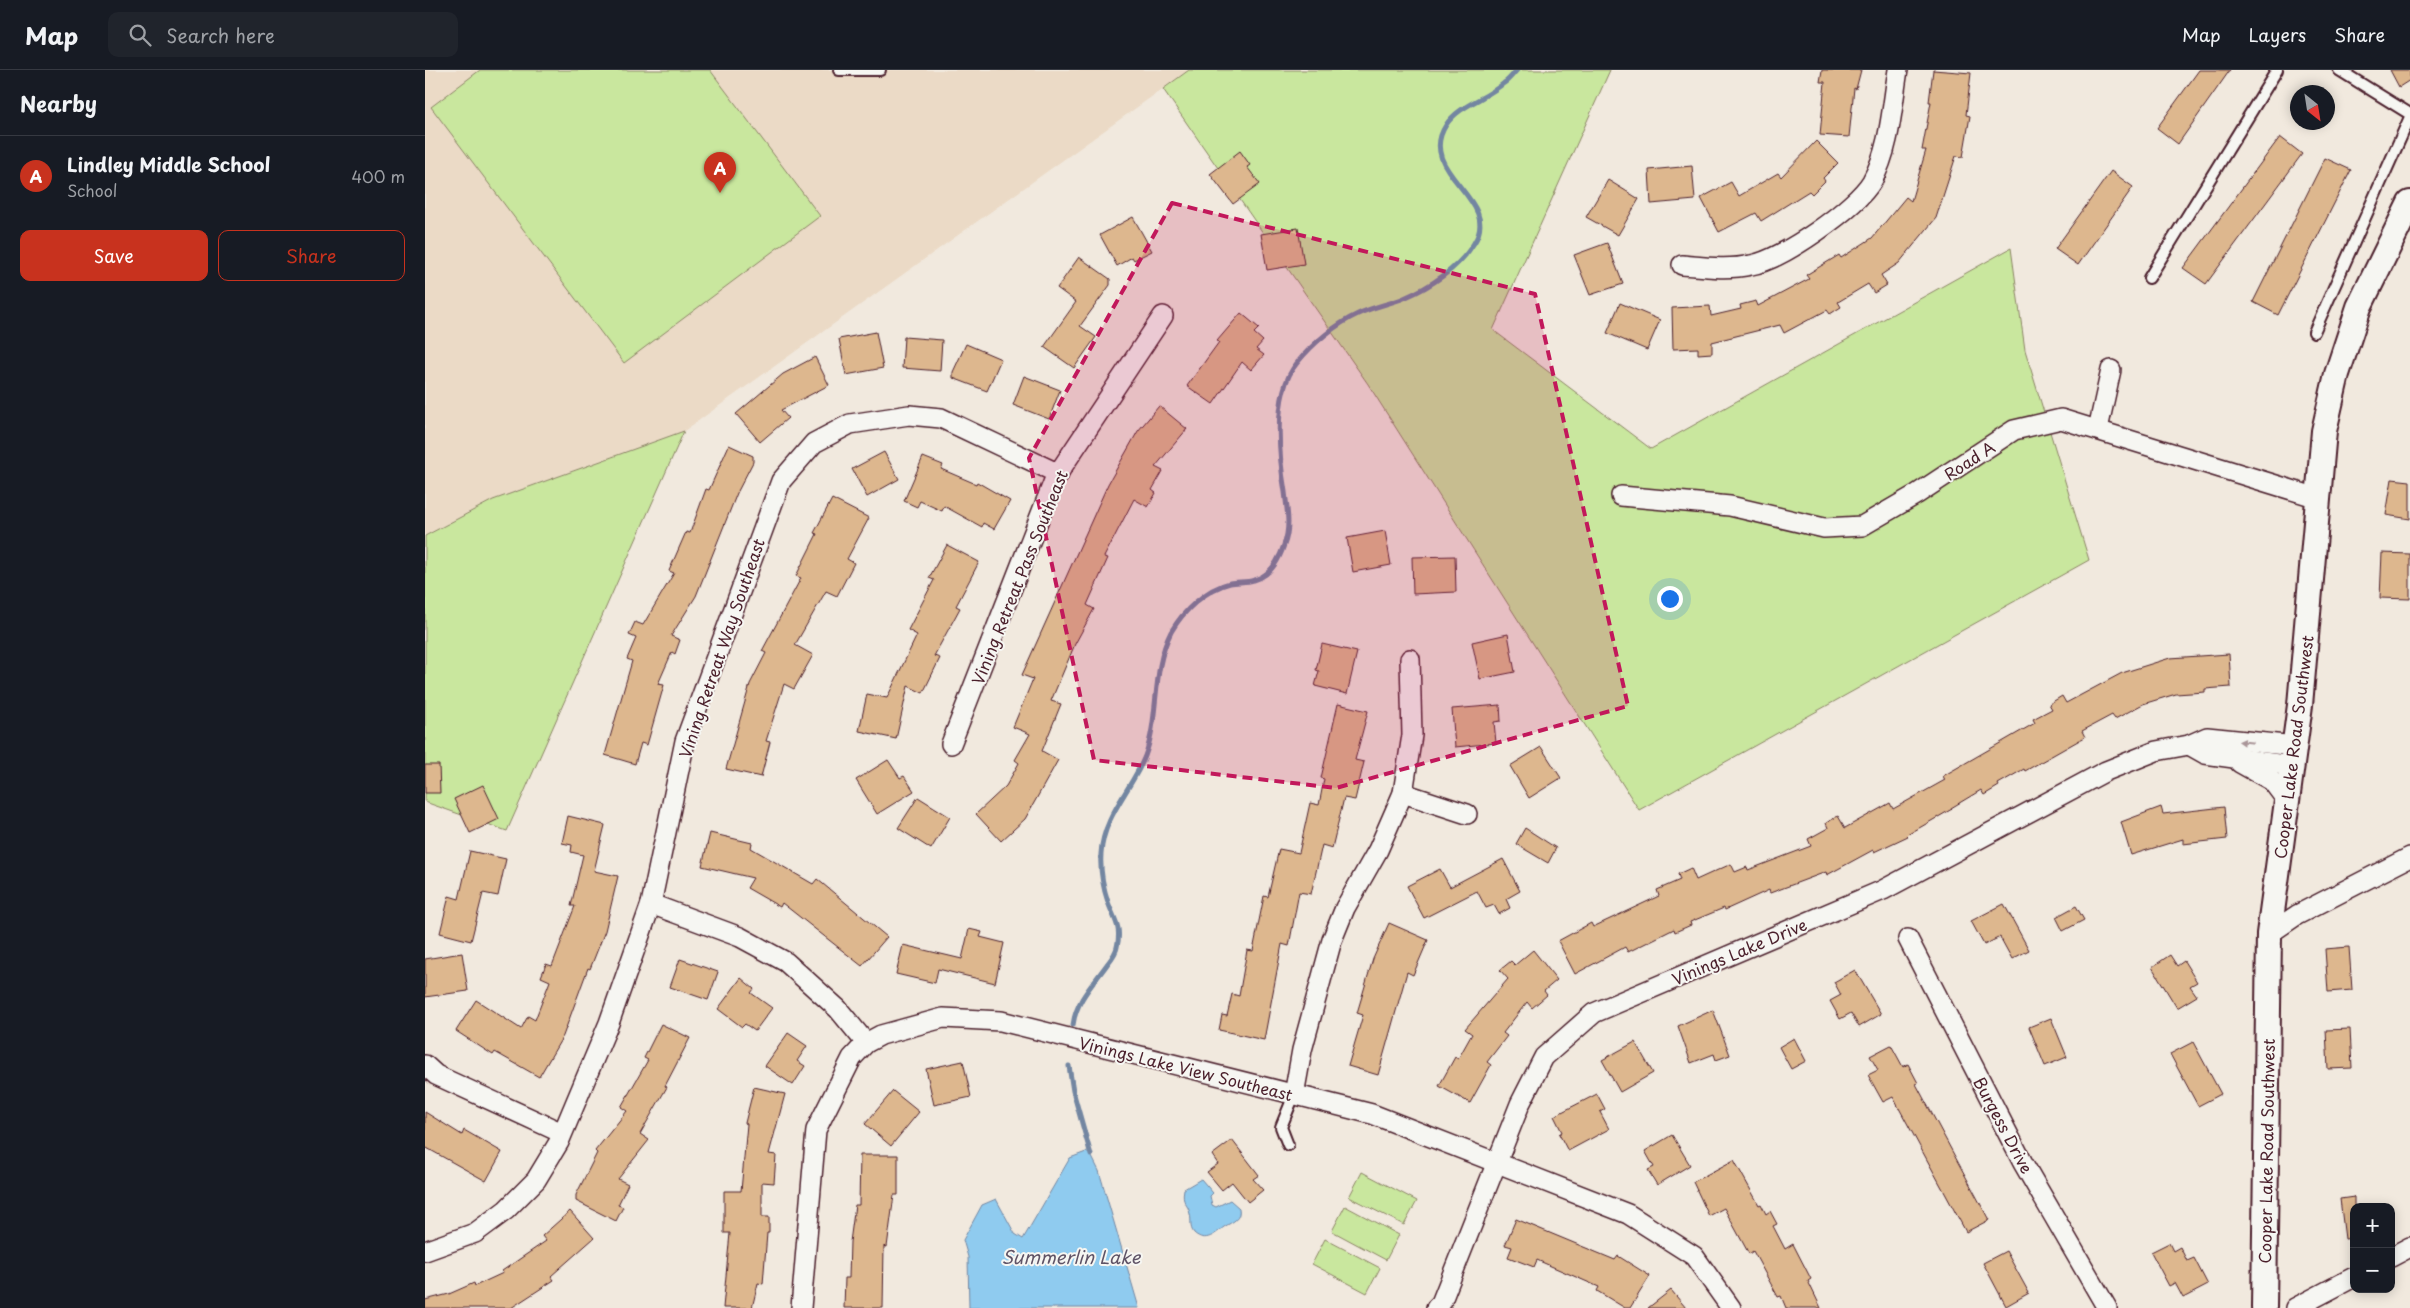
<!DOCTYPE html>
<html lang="en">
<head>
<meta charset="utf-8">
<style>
  :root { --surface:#171b24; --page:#20242c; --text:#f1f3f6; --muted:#9ea1a6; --line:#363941; --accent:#c8321e }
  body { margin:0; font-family:"Playpen Sans",sans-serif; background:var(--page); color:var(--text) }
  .controls { position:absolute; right:15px; bottom:15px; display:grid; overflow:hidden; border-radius:10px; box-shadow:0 2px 12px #0003 }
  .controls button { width:45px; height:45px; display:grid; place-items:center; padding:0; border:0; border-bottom:1px solid var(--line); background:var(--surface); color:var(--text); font:25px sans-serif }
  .compass { position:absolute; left:1865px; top:15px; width:45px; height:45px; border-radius:50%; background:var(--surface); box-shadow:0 2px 12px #0003; rotate:150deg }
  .you { position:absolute; left:1244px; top:528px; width:18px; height:18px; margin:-12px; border:4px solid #fff; border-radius:50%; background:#1a73e8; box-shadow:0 0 0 8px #1a73e833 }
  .badge { display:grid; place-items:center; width:32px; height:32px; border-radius:50%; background:var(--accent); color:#fff; font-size:16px; font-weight:700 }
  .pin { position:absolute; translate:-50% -41px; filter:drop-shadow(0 1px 2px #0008) }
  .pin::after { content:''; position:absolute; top:26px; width:18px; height:15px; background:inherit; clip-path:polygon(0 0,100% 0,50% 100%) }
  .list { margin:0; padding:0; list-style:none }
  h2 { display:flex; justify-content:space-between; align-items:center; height:65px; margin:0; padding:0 20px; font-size:21px }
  h2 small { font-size:16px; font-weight:400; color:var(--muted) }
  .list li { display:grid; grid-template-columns:32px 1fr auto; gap:15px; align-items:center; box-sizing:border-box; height:80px; padding:0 20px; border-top:1px solid var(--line) }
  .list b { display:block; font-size:19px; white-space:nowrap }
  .list p { margin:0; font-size:16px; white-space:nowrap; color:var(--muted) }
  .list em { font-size:16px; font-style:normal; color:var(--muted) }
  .actions { display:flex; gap:10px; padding:15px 20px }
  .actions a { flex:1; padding:11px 0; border:1px solid var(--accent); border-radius:10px; text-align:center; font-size:18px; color:var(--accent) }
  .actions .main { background:var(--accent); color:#fff }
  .icon { flex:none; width:28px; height:28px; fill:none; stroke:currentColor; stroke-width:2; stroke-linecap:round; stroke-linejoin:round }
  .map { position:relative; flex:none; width:1985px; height:1238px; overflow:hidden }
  header { display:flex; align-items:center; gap:30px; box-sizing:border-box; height:70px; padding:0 25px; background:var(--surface); border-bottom:1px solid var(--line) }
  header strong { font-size:24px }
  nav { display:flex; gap:28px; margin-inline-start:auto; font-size:18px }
  .search { width:350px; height:45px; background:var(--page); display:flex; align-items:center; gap:12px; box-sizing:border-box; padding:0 18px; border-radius:10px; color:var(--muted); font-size:19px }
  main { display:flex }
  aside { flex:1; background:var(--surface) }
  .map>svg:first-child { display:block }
  .built { fill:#ebdac6 }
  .green { fill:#c9e79e; stroke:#8a8364 }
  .water { fill:#8fcbef; stroke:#7386a1 }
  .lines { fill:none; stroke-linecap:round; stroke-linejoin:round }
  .stream { stroke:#7386a1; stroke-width:5 }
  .building { fill:#ddb78e; stroke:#4a1f2b }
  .service-casing { stroke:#4a1f2b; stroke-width:14 }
  .minor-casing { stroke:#4a1f2b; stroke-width:22 }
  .tertiary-casing { stroke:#4a1f2b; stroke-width:28 }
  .service { stroke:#f6f6f2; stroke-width:10 }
  .minor { stroke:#f6f6f2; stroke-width:19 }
  .tertiary { stroke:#f6f6f2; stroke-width:24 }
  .oneway { fill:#a99598 }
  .marked { fill:#c2185b; fill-opacity:0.2; stroke:#c2185b; stroke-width:4; stroke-dasharray:10 6; stroke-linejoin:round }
  .labels { text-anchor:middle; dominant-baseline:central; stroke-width:4; stroke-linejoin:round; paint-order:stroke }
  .street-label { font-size:16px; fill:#4a1f2b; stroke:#f6f6f2 }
  .water-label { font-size:18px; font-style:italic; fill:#5f5366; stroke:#f6f6f2 }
</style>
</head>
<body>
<header>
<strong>Map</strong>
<div class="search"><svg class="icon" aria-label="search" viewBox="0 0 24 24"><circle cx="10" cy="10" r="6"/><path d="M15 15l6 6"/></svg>Search here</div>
<nav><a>Map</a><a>Layers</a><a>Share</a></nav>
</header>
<main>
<aside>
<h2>Nearby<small></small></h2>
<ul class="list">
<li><span class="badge">A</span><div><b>Lindley Middle School</b><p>School</p></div><em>400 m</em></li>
</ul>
<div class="actions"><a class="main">Save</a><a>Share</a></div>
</aside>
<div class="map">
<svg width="1985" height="1238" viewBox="0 0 1985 1238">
  <rect width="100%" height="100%" fill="#f1e9de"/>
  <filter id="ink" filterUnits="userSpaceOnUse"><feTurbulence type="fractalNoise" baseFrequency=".02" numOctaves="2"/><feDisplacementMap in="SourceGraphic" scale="10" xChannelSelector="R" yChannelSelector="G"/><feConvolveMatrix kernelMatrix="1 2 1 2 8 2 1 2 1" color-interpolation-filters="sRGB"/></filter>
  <g filter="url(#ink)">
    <polygon class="built" points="0,0 764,0 259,361 68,430 0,466"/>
    <g class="green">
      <polygon points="55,0 285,0 395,146 199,293 6,37"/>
      <polygon points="764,0 1185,0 1068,260 1226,379 1586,178 1600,280 1664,490 1214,740 943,314 738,19"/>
      <polygon points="259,361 82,761 0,732 0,466 68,430"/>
      <polygon points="937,1102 992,1131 979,1155 924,1127"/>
      <polygon points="920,1136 974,1165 961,1190 907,1161"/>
      <polygon points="900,1169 955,1198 942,1223 887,1194"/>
    </g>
    <g class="water">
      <polygon points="661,1082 666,1085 674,1101 714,1238 544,1238 543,1187 538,1170 557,1135 571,1129 590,1164 598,1169 645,1088"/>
      <path d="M776,1109l12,14 -3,3 2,9 4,2 14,-7 9,8c2,12 -6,13 -15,19 -8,6 -18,17 -30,6 -5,-6 -2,-12 -4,-19 -2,-11 -9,-10 -6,-25z"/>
    </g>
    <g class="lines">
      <g class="stream">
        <path d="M648,955c3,-25 21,-42 35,-62 4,-5 8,-10 9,-16 5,-21 -3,-27 -9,-45 -5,-15 -8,-33 -7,-48 2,-38 31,-65 44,-98 15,-40 6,-85 26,-124 12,-21 35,-43 59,-49 7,-2 16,0 24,-3 16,-4 25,-20 30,-35 7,-18 3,-35 1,-53 -6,-36 -13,-99 12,-129 15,-19 39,-39 61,-49 15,-7 31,-10 46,-16 26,-11 55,-30 70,-55 29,-44 -59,-70 -28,-118 13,-20 40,-26 58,-42 5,-3 9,-9 13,-13"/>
        <polyline points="644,996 648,1021 666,1085"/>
      </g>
    </g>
    <g class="building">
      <polygon points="1397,0 1436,0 1431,19 1429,18 1424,67 1395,65 1400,12 1395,12"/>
      <polygon points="1508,0 1546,3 1541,45 1545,46 1538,87 1531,86 1511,148 1474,193 1456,205 1462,215 1449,223 1443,214 1413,232 1416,237 1405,244 1402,240 1359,263 1355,255 1287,272 1287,283 1273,284 1273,278 1248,279 1247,238 1285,236 1286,246 1316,239 1315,235 1331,231 1333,236 1384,209 1381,205 1414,185 1416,188 1447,168 1481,127 1486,131 1501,80 1497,80 1506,32 1504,32"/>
      <polygon points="1774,0 1805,0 1753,74 1732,58"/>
      <polygon points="1965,0 1985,0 1985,10 1974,17"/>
      <polygon points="1855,67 1877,84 1781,214 1758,198"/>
      <polygon points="1391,71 1413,93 1398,108 1400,111 1387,124 1384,121 1336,151 1331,143 1294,162 1276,128 1306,112 1314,126 1353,103 1356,107"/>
      <polygon points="815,81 825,95 822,97 835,114 808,134 785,104"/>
      <polygon points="1900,88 1926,100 1853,245 1828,232"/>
      <polygon points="1267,96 1270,130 1226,134 1224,100"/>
      <polygon points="1686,101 1708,117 1653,195 1630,179"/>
      <polygon points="1183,110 1214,129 1193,165 1161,147"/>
      <polygon points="708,147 727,181 709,190 707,187 692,196 675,165"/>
      <polygon points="873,158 879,194 842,200 836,164"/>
      <polygon points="1182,173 1198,214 1165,225 1149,185"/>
      <polygon points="654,187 685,209 685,215 655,256 671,267 649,298 619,277 651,232 632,218"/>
      <polygon points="1195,233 1235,250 1222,280 1182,263"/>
      <polygon points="816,243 834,258 829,263 838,271 831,279 839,285 826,300 817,292 788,334 762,316 794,272 792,271"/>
      <polygon points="451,262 458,298 421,305 414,269"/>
      <polygon points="479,267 517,270 515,301 477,298"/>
      <polygon points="541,274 576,289 562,321 528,308 528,302"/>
      <polygon points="390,287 404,315 356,340 363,348 335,372 311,344 358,304"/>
      <polygon points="599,306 635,320 624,349 588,335"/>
      <polygon points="734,336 762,359 730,397 738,401 727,420 731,423 723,437 709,429 679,487 683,488 662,535 669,539 650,574 626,631 636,634 617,681 633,690 600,749 576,771 551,744 581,716 594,693 590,690 605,664 588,657 608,609 597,605 683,414 713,361"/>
      <polygon points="304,375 328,386 328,392 312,423 271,526 246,566 255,570 250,584 247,582 233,614 239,615 222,675 216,673 210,694 180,685 207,591 202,589 211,568 204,565 210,552 218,555 249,503 244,501 261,462 265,463 281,419 284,420"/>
      <polygon points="459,382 474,409 442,427 427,399"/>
      <polygon points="498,387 518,395 516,399 551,414 552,412 585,431 569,459 558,453 557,457 519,436 517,441 495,431 492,437 479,431"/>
      <polygon points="1967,409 1985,411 1985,449 1961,445"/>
      <polygon points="407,429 444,448 422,489 429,493 412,526 401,521 370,575 388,585 369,619 359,614 341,671 345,672 336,707 301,699 325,614 341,583 337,581 376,508 371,506 392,464 389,463"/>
      <polygon points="960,461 966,495 928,502 922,468"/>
      <polygon points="522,475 554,492 531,536 535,538 509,586 515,588 498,623 483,616 471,669 434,661 442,624 462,628 492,565 483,560 509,510 504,508"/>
      <polygon points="1957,483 1985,484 1985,529 1955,528"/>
      <polygon points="1030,486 1031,522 988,524 987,487"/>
      <polygon points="1083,564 1090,602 1055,609 1047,572"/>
      <polygon points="897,574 932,582 922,624 890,616 894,601 891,600"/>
      <polygon points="1804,584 1806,617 1780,619 1780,622 1751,624 1718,634 1690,649 1687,645 1657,661 1660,667 1600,701 1599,699 1573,714 1574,716 1559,725 1556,720 1526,738 1527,739 1482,765 1483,766 1449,782 1448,780 1402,805 1401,802 1345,823 1344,820 1300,840 1299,838 1265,852 1266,855 1250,862 1249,859 1203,882 1200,877 1150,904 1133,871 1166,853 1168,857 1234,826 1232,820 1255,810 1253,804 1266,798 1271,810 1306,794 1310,802 1322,797 1323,800 1386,776 1383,769 1403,758 1401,753 1413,746 1420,758 1465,733 1468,739 1520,710 1518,706 1610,653 1608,649 1627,639 1624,634 1637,626 1641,633 1697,603 1745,588"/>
      <polygon points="913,634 943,641 930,690 939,692 930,730 919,728 907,778 897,775 886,824 874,822 864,876 857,874 839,970 794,960 797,945 802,946 807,924 814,926 822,880 828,881 839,826 843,827 854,779 874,783 885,733 894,735 899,709 896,708"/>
      <polygon points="1075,635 1076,651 1069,652 1071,673 1030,677 1027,639"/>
      <polygon points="1116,677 1136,708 1104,728 1085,696"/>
      <polygon points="463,690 475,708 479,706 489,721 452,744 431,710"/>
      <polygon points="0,695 14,695 15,723 0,723"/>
      <polygon points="58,715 74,749 45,763 29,729"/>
      <polygon points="493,727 525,747 506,779 473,758"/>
      <polygon points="1736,737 1738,744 1799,737 1802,769 1758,774 1758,769 1706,785 1696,752"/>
      <polygon points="143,746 180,755 169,801 193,806 180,861 165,899 163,898 138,966 114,1007 70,982 68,985 31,961 51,930 96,959 103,946 110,950 125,911 116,907 121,894 127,896 150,836 146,836 158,785 146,782 147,775 137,773"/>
      <polygon points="1100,758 1131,778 1123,793 1091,774"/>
      <polygon points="285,763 327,773 326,778 388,814 392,809 462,867 437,896 357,833 355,837 322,818 328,808 277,796"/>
      <polygon points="45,781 81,789 73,826 58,823 46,871 15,863 24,826 34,829"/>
      <polygon points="1078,789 1095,821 1081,829 1085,838 1074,844 1069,835 1061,838 1052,821 999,848 982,816 1015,799 1025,817"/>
      <polygon points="1579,834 1604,880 1587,889 1575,867 1559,875 1546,851"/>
      <polygon points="1651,836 1659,850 1638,861 1631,847"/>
      <polygon points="964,853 1003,870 988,905 982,902 953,1005 923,996 938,945 932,943 948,889"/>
      <polygon points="544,859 557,862 555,867 579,873 570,913 513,899 510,913 471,904 478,875 537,889"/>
      <polygon points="1924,877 1927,920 1903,922 1900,879"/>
      <polygon points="1108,880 1132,910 1119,921 1122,925 1107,938 1102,932 1078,963 1082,966 1062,992 1066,995 1045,1033 1014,1016 1030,987 1033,989 1047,964 1040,959 1083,909 1075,900 1086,891 1090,895"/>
      <polygon points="37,883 43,921 0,927 0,889"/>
      <polygon points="1745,885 1752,896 1759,891 1772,912 1765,916 1772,926 1752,938 1727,897"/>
      <polygon points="255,889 293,902 283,930 245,917"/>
      <polygon points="1430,900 1456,944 1434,957 1426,943 1415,949 1405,931 1416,925 1409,912"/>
      <polygon points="316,908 329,919 326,923 347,938 330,961 320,954 317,957 293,939"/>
      <polygon points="1288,940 1305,985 1291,990 1289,984 1266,993 1253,956"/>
      <polygon points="1626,948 1642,987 1620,996 1604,957"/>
      <polygon points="236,954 265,968 240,1016 242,1017 215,1064 224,1070 193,1109 203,1114 193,1135 198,1137 191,1151 151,1131 151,1125 172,1083 170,1081 202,1041 196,1037 223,990 219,988"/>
      <polygon points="1925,959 1927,998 1903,999 1901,960"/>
      <polygon points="363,963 382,976 372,991 380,996 368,1015 340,996"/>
      <polygon points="1369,968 1381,991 1366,999 1354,977"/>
      <polygon points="1210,972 1228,1003 1195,1022 1177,990"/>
      <polygon points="1768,972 1796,1024 1773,1036 1745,984"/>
      <polygon points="1466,975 1478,997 1483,994 1493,1013 1491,1014 1564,1150 1541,1162 1468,1027 1458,1032 1443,1005 1453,1000 1445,986"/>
      <polygon points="538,991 546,1027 509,1035 501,999"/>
      <polygon points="329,1017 360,1024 344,1084 351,1085 349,1113 337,1112 337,1147 344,1147 344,1163 342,1163 338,1214 333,1213 327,1238 298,1238 305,1163 299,1163 299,1121 316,1121 322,1054 320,1053"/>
      <polygon points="468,1021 494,1042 466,1076 440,1054"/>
      <polygon points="1172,1024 1180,1039 1175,1042 1184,1059 1143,1081 1134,1064 1137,1062 1129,1046"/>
      <polygon points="0,1042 37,1065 39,1060 77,1082 61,1111 0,1077"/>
      <polygon points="1247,1065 1265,1095 1232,1115 1223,1100 1229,1097 1220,1081"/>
      <polygon points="807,1070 834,1105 828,1109 838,1120 823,1132 807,1112 797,1120 782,1102 793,1094 787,1085"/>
      <polygon points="435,1085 473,1085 473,1125 469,1125 462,1177 459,1176 458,1238 419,1238 420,1208 424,1208 425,1172 430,1135 434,1135"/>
      <polygon points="1309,1090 1334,1135 1336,1134 1341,1144 1345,1141 1352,1154 1348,1156 1360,1179 1368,1174 1386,1209 1383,1211 1396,1238 1361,1238 1356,1226 1353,1227 1328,1181 1324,1184 1299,1138 1284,1146 1268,1112"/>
      <polygon points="1929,1127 1929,1168 1920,1169 1915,1129"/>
      <polygon points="145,1141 169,1168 126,1206 129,1210 86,1238 0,1238 0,1230 24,1224 49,1213 50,1216 78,1203 77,1201 121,1171 117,1166"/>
      <polygon points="1091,1149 1190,1190 1193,1186 1225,1206 1205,1238 1200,1238 1172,1221 1174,1217 1112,1190 1109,1197 1083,1187 1087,1177 1080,1175"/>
      <polygon points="1744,1173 1748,1181 1755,1177 1762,1191 1769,1188 1783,1215 1758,1228 1750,1213 1744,1216 1726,1182"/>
      <polygon points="1581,1181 1604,1223 1581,1236 1558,1193"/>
      <polygon points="1246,1220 1261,1238 1223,1238"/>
    </g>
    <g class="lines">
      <g class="service-casing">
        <g id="service">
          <polyline points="414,0 455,0"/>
          <polyline points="1914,0 1985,44"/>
          <polyline points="1724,208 1852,0"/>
          <polyline points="1889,262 1985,47"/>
          <polyline points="863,1075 856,1057 869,1025"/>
        </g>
      </g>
      <g class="minor-casing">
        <g id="minor">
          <path d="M1257,195c23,2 47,5 69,0 31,-5 105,-57 121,-84 18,-32 20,-75 26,-111"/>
          <polyline points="1673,359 1686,300"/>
          <polyline points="1196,426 1305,436 1399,458 1437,456 1492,424 1589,360 1636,349 1893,428"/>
          <polyline points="526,674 630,408 738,246"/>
          <polyline points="1764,675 1780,684 1867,696"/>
          <polyline points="1815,693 1847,711 1862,731"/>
          <polyline points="978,723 1042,744"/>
          <polyline points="226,834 315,867 361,892 413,939 441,973"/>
          <polyline points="1844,864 1872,845 1985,787"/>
          <polyline points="1483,869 1598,1093 1682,1238"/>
          <polyline points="0,995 11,1005 137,1063"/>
          <polyline points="869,1025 877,980 907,870 920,838 953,780 978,723 987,665 985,589"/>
          <polyline points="0,1181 50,1163 81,1140 111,1110 134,1072 184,953 226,834 260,671 356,411 389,373 425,354 484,345 516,348 634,404"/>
          <polyline points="1966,1187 1985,1177"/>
          <polyline points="376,1238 391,1060 427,988 441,973 456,965 518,948 576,951 947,1044 1203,1144 1269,1186 1306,1238"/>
          <polyline points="1011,1238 1016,1233 1095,1034 1119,987 1169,943 1458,820 1681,701 1731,681 1764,675 1782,667 1870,676"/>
          <polyline points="1870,1238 1929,1207"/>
        </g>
      </g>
      <g class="tertiary-casing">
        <polyline id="tertiary" points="1839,1238 1844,864 1875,635 1899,361 1912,304 1934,237 1985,133"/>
      </g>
      <use href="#service" class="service"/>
      <use href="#minor" class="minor"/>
      <use href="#tertiary" class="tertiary"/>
    </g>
    <defs><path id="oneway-solid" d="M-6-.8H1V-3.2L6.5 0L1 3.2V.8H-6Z" transform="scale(1.25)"/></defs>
    <use class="oneway" href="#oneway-solid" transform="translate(1821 672) rotate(-174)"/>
  </g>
  <path class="marked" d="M747,133l363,91 93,412 -292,82 -242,-28 -65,-302z"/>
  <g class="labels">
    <g class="street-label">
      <text transform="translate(1544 390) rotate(-33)">Road A</text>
      <text transform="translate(594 507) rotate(-68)">Vining Retreat Pass Southeast</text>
      <text transform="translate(296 578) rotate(-71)">Vining Retreat Way Southeast</text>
      <text transform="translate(1868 677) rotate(-83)">Cooper Lake Road Southwest</text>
      <text transform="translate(1314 881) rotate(-23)">Vinings Lake Drive</text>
      <text transform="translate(761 998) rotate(14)">Vinings Lake View Southeast</text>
      <text transform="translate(1579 1055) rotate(62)">Burgess Drive</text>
      <text transform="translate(1841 1081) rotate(-89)">Cooper Lake Road Southwest</text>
    </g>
    <g class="water-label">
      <text x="646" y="1186">Summerlin Lake</text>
    </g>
  </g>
</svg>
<div class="controls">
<button>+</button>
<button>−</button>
</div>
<svg class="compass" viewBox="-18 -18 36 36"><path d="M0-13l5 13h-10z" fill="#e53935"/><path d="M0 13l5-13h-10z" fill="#9ea1a6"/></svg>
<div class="you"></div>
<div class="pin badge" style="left:295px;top:123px">A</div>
</div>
</main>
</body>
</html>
